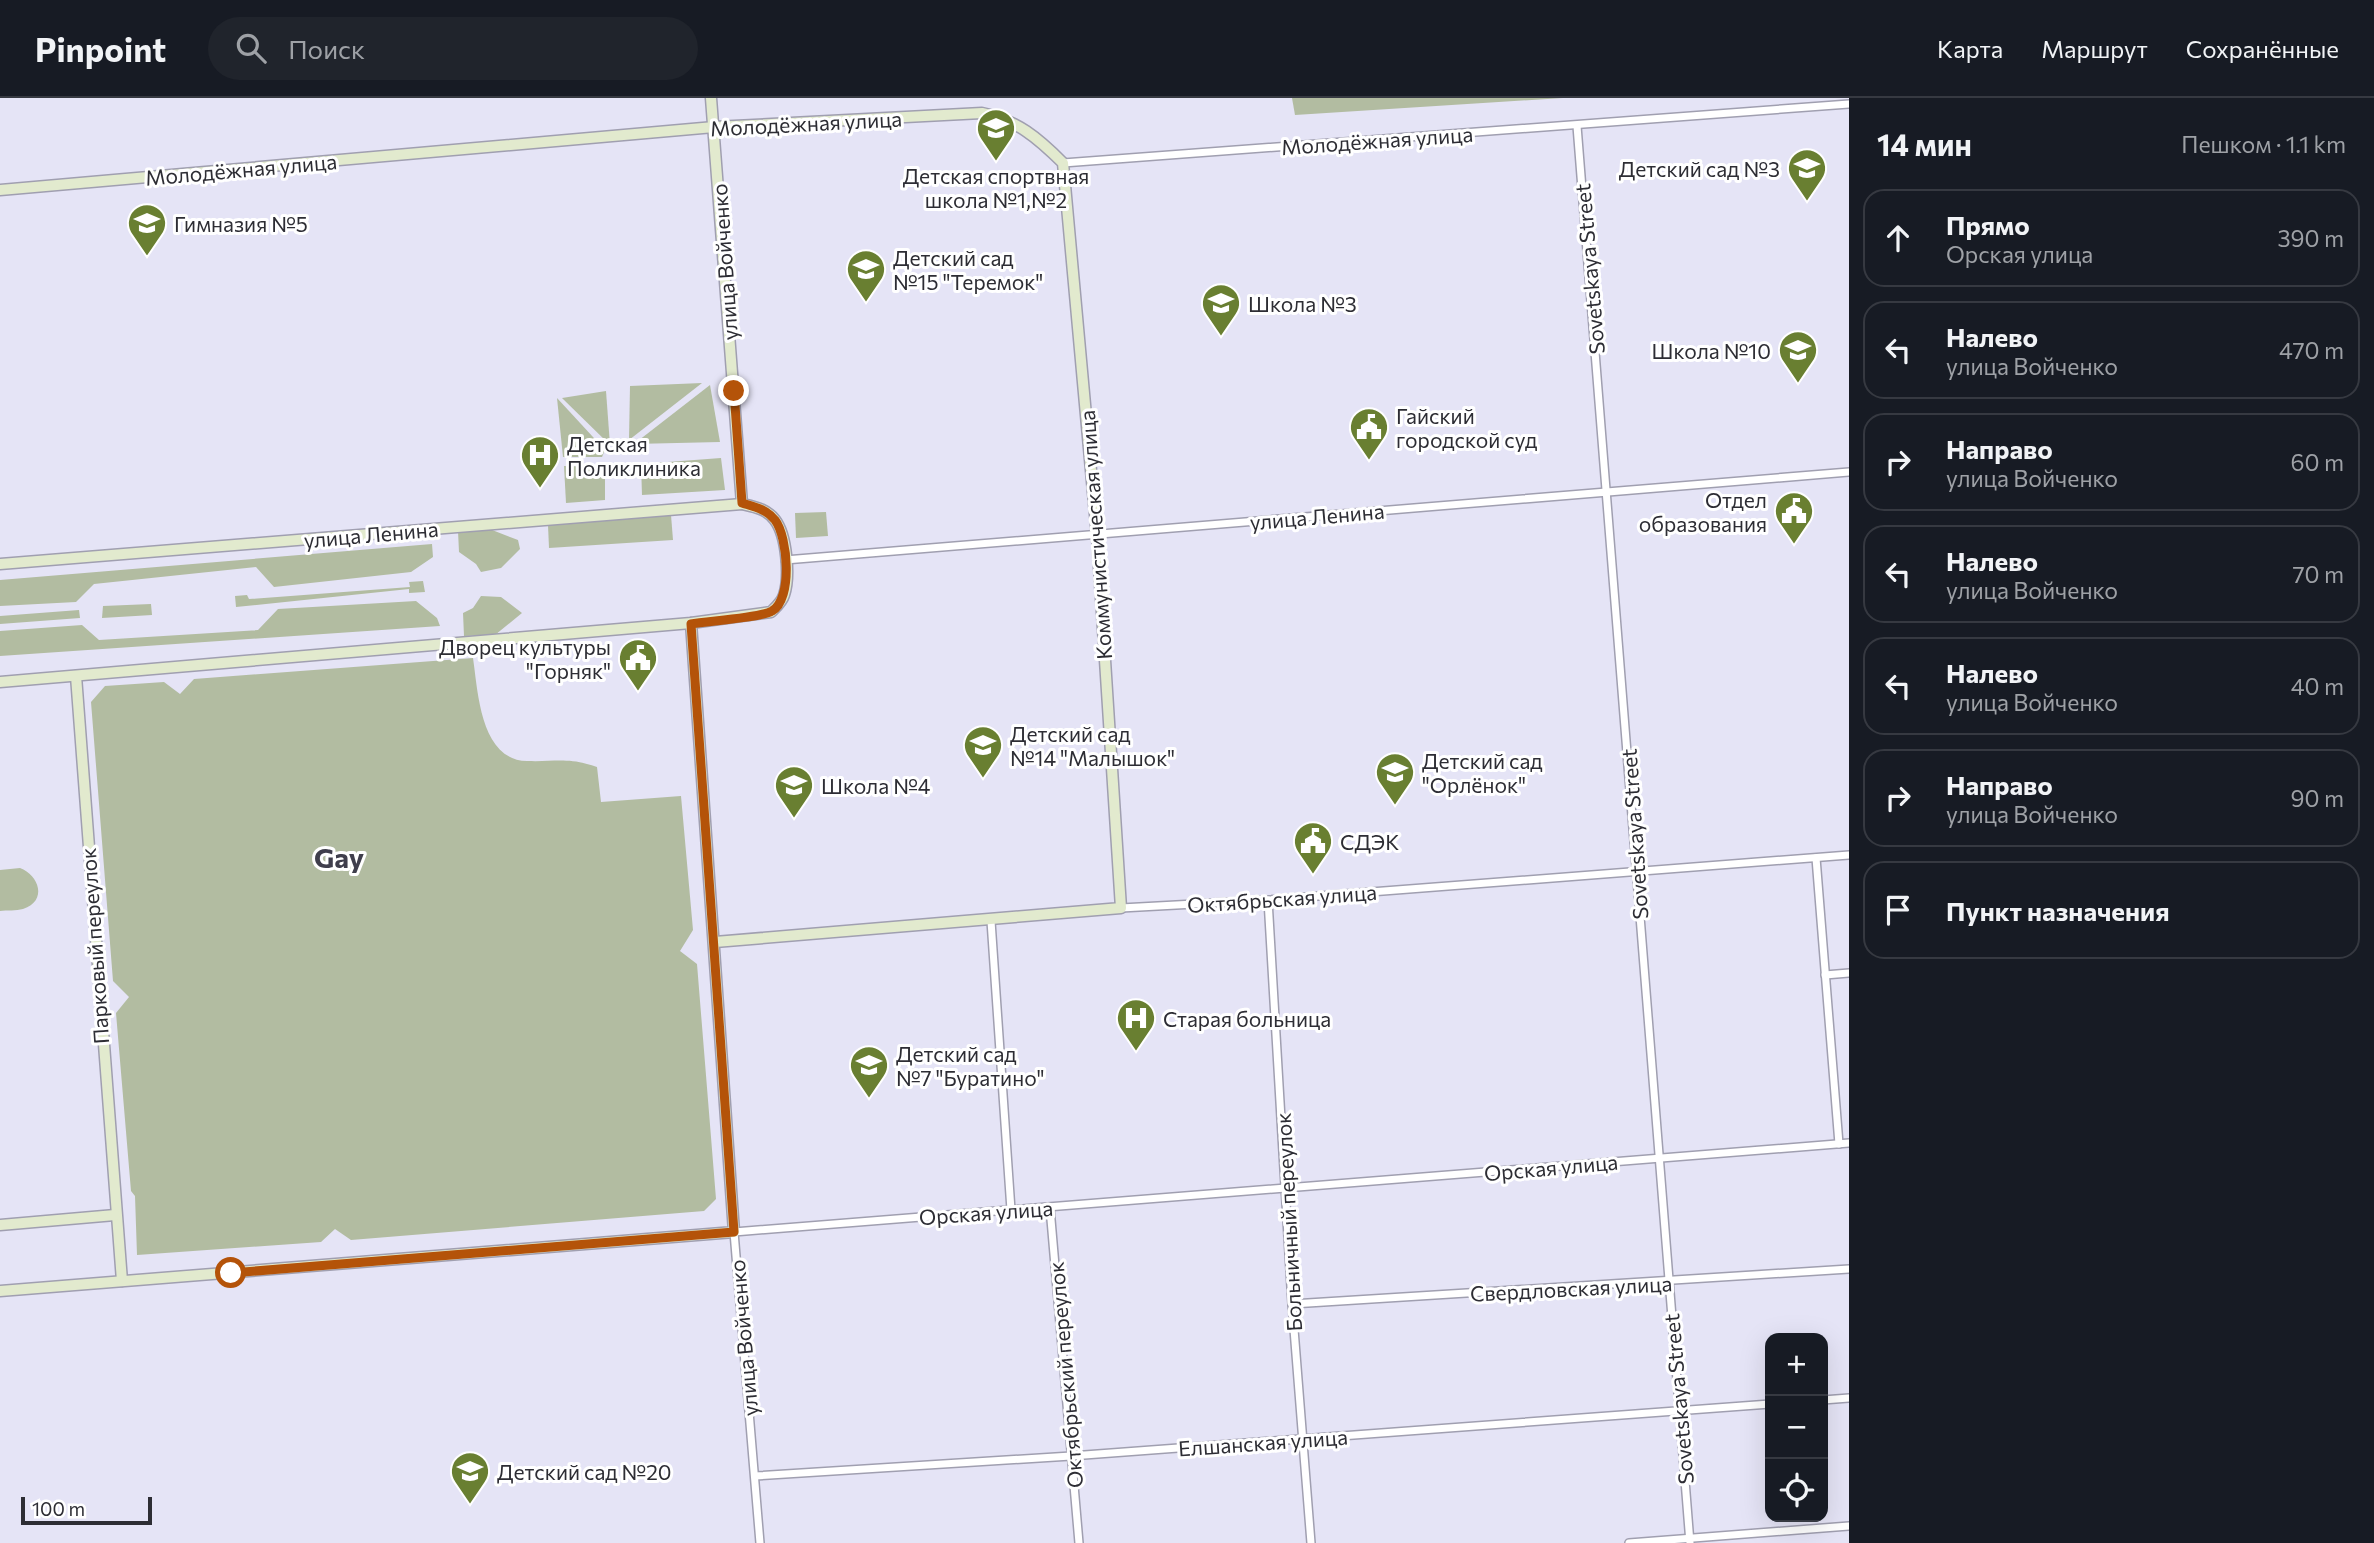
<!DOCTYPE html>
<html lang="ru">
<head>
<meta charset="utf-8">
<style>
  :root { --surface:#171b24; --page:#20242c; --text:#f1f3f6; --muted:#9ea1a6; --line:#363941 }
  body { margin:0; font-family:Commissioner,sans-serif; background:var(--page); color:var(--text) }
  .controls { position:absolute; right:21px; bottom:21px; display:grid; overflow:hidden; border-radius:14px; box-shadow:0 7px 28px #0002 }
  .controls button { width:63px; height:63px; display:grid; place-items:center; padding:0; border:0; border-bottom:2px solid var(--line); background:var(--surface); color:var(--text); font:35px sans-serif }
  .scale { position:absolute; left:21px; bottom:18px; width:131px; box-sizing:border-box; padding-left:7px; border:4px solid #2d2d34; border-top:0; font-size:19px; line-height:24px; white-space:nowrap; color:#2d2d34; -webkit-text-stroke:5px #fff; paint-order:stroke }
  .stop { position:absolute; width:21px; height:21px; margin:-16px; border:5px solid #b45309; border-radius:50%; background:#fff }
  .stop.end { background:#b45309; border-color:#fff; box-shadow:0 2px 7px #0008 }
  .list { margin:0; padding:0; list-style:none }
  h2 { display:flex; justify-content:space-between; align-items:center; height:91px; margin:0; padding:0 28px; font-size:30px }
  h2 small { font-size:23px; font-weight:400; color:var(--muted) }
  .list li { display:grid; grid-template-columns:46px 1fr auto; gap:21px; align-items:center; box-sizing:border-box; height:98px; margin:0 14px 14px; padding:0 14px; border:2px solid var(--line); border-radius:21px }
  .list b { display:block; font-size:26px; white-space:nowrap }
  .list p { margin:0; font-size:23px; white-space:nowrap; color:var(--muted) }
  .list em { font-size:23px; font-style:normal; color:var(--muted) }
  .icon { flex:none; width:38px; height:38px; fill:none; stroke:currentColor; stroke-width:2; stroke-linecap:round; stroke-linejoin:round }
  .map { position:relative; flex:none; width:1849px; height:1445px; overflow:hidden }
  header { display:flex; align-items:center; gap:42px; box-sizing:border-box; height:98px; padding:0 35px; background:var(--surface); border-bottom:2px solid var(--line) }
  header strong { font-size:33px }
  nav { display:flex; gap:38px; margin-inline-start:auto; font-size:24px }
  .search { width:490px; height:63px; background:var(--page); display:flex; align-items:center; gap:18px; box-sizing:border-box; padding:0 24px; border-radius:38px; color:var(--muted); font-size:26px }
  main { display:flex }
  aside { flex:1; background:var(--surface) }
  .map>svg:first-child { display:block }
  .green { fill:#b2bca1 }
  .lines { fill:none; stroke-linecap:round; stroke-linejoin:round }
  .street-casing { stroke:#a09fb0; stroke-width:10 }
  .secondary-casing { stroke:#a09fb0; stroke-width:13 }
  .street { stroke:#fff; stroke-width:7 }
  .secondary { stroke:#e2eace; stroke-width:10 }
  .route { stroke:#b45309; stroke-width:9 }
  .labels { text-anchor:middle; dominant-baseline:central; stroke-width:6; stroke-linejoin:round; paint-order:stroke }
  .street-label { font-size:21px; fill:#2d2d34; stroke:#fff }
  .poi-label { font-size:21px; fill:#2d2d34; stroke:#fff; text-anchor:start }
  .district-label { font-size:28px; font-weight:bold; fill:#3f3e4c; stroke:#fff }
</style>
</head>
<body>
<header>
<strong>Pinpoint</strong>
<div class="search"><svg class="icon" aria-label="search" viewBox="0 0 24 24"><circle cx="10" cy="10" r="6"/><path d="M15 15l6 6"/></svg>Поиск</div>
<nav><a>Карта</a><a>Маршрут</a><a>Сохранённые</a></nav>
</header>
<main>
<div class="map">
<svg width="1849" height="1445" viewBox="0 0 1849 1445">
  <rect width="100%" height="100%" fill="#e5e4f6"/>
  <g class="green">
    <polygon points="1292,0 1563,0 1295,17"/>
    <polygon points="702,285 629,342 630,288"/>
    <polygon points="710,287 720,344 634,346"/>
    <polygon points="606,293 610,347 562,300"/>
    <polygon points="557,300 605,352 602,359 563,359"/>
    <polygon points="721,360 725,392 642,397 641,366"/>
    <polygon points="564,368 605,369 605,402 566,405"/>
    <polygon points="826,414 828,438 796,440 795,415"/>
    <polygon points="671,417 673,442 549,450 548,427"/>
    <polygon points="487,430 518,442 520,451 501,470 481,474 476,466 459,454 458,433"/>
    <polygon points="432,446 433,459 411,474 274,489 256,469 94,486 76,504 0,508 0,482"/>
    <polygon points="423,483 425,494 409,495 409,491 236,509 235,498 247,497 249,501 410,489 409,484"/>
    <polygon points="481,498 501,499 522,515 495,537 464,538 463,515 473,510"/>
    <polygon points="416,503 437,520 440,528 0,558 0,533 82,527 99,542 258,532 278,511"/>
    <polygon points="151,506 152,517 102,520 103,508"/>
    <polygon points="79,512 80,520 0,526 0,518"/>
    <path d="M473,560c5,33 7,102 54,103 29,1 41,-4 70,6l4,35 80,-6 12,134 -13,21 17,13 19,235 -12,12 -353,29 -16,-11 -14,13 -184,13 -2,-59 -4,-5 -15,-178 13,-16 -16,-16 -22,-279 14,-16 59,-4 16,12 14,-15z"/>
    <path d="M20,770c19,7 28,33 3,41 -7,2 -16,1 -23,2v-41z"/>
  </g>
  <g class="lines">
    <g class="street-casing">
      <g id="street">
        <polyline points="1577,28 1690,1445"/>
        <polyline points="1063,65 1849,6"/>
        <polyline points="785,462 1849,374"/>
        <polyline points="1816,760 1839,1046"/>
        <polyline points="1268,802 1292,1206 1311,1445"/>
        <polyline points="1121,810 1268,802 1849,757"/>
        <polyline points="991,823 1011,1112"/>
        <polyline points="1825,877 1849,875"/>
        <polyline points="1050,1110 1079,1445"/>
        <polyline points="1292,1206 1849,1171"/>
        <polyline points="1823,1302 1849,1300"/>
        <polyline points="755,1378 1071,1358 1770,1306"/>
        <polyline points="760,1445 734,1134 1849,1045"/>
        <polyline points="1629,1445 1849,1428"/>
      </g>
    </g>
    <g class="secondary-casing">
      <g id="secondary">
        <path d="M0,92l714,-63 268,-14c35,7 56,25 81,50l34,373 24,372 -406,34"/>
        <polyline points="0,466 742,406"/>
        <polyline points="76,578 122,1183"/>
        <path d="M0,584l691,-59 80,-11c5,-5 11,-10 13,-17 6,-18 3,-59 -9,-75 -8,-11 -20,-13 -33,-16l-31,-406"/>
        <polyline points="0,1127 115,1117"/>
        <polyline points="0,1193 734,1134 691,525"/>
      </g>
    </g>
    <use href="#street" class="street"/>
    <use href="#secondary" class="secondary"/>
  </g>
  <g class="lines">
    <path class="route" d="M231,1175l503,-41 -43,-608c16,-3 70,-6 81,-13 21,-12 16,-74 3,-91 -9,-11 -20,-13 -33,-17l-8,-112"/>
  </g>
  <defs>
    <g id="school-pin" transform="scale(2.0125)"><path d="M0 17L-7.5 6A9.5 9.5 0 1 1 7.5 6Z" fill="#697f31" stroke="#fff"/><path d="M0-5L7-2L0 1L-7-2ZM-4 1L0 2.5L4 1V4Q0 6-4 4Z" fill="#fff"/></g>
    <g id="civic-pin" transform="scale(2.0125)"><path d="M0 17L-7.5 6A9.5 9.5 0 1 1 7.5 6Z" fill="#697f31" stroke="#fff"/><path d="M-.6-6.5H3V-4.5H.6V-3L4-1V1h2V6H-6V1h2V-1L-.6-3ZM-1.2 2.5V6h2.4V2.5Z" fill="#fff"/></g>
    <g id="hospital-pin" transform="scale(2.0125)"><path d="M0 17L-7.5 6A9.5 9.5 0 1 1 7.5 6Z" fill="#697f31" stroke="#fff"/><path d="M-5-5h3v3.5h4V-5h3V5h-3V1.5h-4V5h-3Z" fill="#fff"/></g>
  </defs>
  <g fill-rule="evenodd">
    <use href="#school-pin" x="996" y="30"/>
    <use href="#school-pin" x="1807" y="70"/>
    <use href="#school-pin" x="147" y="125"/>
    <use href="#school-pin" x="866" y="171"/>
    <use href="#school-pin" x="1221" y="205"/>
    <use href="#school-pin" x="1798" y="252"/>
    <use href="#civic-pin" x="1369" y="329"/>
    <use href="#hospital-pin" x="540" y="357"/>
    <use href="#civic-pin" x="1794" y="413"/>
    <use href="#civic-pin" x="638" y="560"/>
    <use href="#school-pin" x="983" y="647"/>
    <use href="#school-pin" x="1395" y="674"/>
    <use href="#school-pin" x="794" y="687"/>
    <use href="#civic-pin" x="1313" y="743"/>
    <use href="#hospital-pin" x="1136" y="920"/>
    <use href="#school-pin" x="869" y="967"/>
    <use href="#school-pin" x="470" y="1373"/>
  </g>
  <g class="labels">
    <g class="street-label">
      <text transform="translate(806 25) rotate(-3)">Молодёжная улица</text>
      <text transform="translate(1377 42) rotate(-4)">Молодёжная улица</text>
      <text transform="translate(241 71) rotate(-5)">Молодёжная улица</text>
      <text transform="translate(724 164) rotate(-94)">улица Войченко</text>
      <text transform="translate(1589 171) rotate(-95)">Sovetskaya Street</text>
      <text transform="translate(1317 418) rotate(-5)">улица Ленина</text>
      <text transform="translate(371 436) rotate(-5)">улица Ленина</text>
      <text transform="translate(1095 437) rotate(-94)">Коммунистическая улица</text>
      <text transform="translate(1634 736) rotate(-94)">Sovetskaya Street</text>
      <text transform="translate(1282 800) rotate(-4)">Октябрьская улица</text>
      <text transform="translate(94 848) rotate(-94)">Парковый переулок</text>
      <text transform="translate(1551 1069) rotate(-5)">Орская улица</text>
      <text transform="translate(986 1114) rotate(-4)">Орская улица</text>
      <text transform="translate(1288 1124) rotate(-93)">Больничный переулок</text>
      <text transform="translate(1571 1190) rotate(-3)">Свердловская улица</text>
      <text transform="translate(743 1240) rotate(-95)">улица Войченко</text>
      <text transform="translate(1065 1277) rotate(-95)">Октябрьский переулок</text>
      <text transform="translate(1678 1301) rotate(-95)">Sovetskaya Street</text>
      <text transform="translate(1263 1344) rotate(-4)">Елшанская улица</text>
    </g>
    <g class="poi-label">
      <text x="1780" y="70" text-anchor="end">Детский сад №3</text>
      <text x="996" y="77" text-anchor="middle">Детская спортвная<tspan x="996" dy="24">школа №1,№2</tspan></text>
      <text x="174" y="125">Гимназия №5</text>
      <text x="893" y="159">Детский сад<tspan x="893" dy="24">№15 "Теремок"</tspan></text>
      <text x="1248" y="205">Школа №3</text>
      <text x="1771" y="252" text-anchor="end">Школа №10</text>
      <text x="1396" y="317">Гайский<tspan x="1396" dy="24">городской суд</tspan></text>
      <text x="567" y="345">Детская<tspan x="567" dy="24">Поликлиника</tspan></text>
      <text x="1767" y="401" text-anchor="end">Отдел<tspan x="1767" dy="24">образования</tspan></text>
      <text x="611" y="548" text-anchor="end">Дворец культуры<tspan x="611" dy="24">"Горняк"</tspan></text>
      <text x="1010" y="635">Детский сад<tspan x="1010" dy="24">№14 "Малышок"</tspan></text>
      <text x="1422" y="662">Детский сад<tspan x="1422" dy="24">"Орлёнок"</tspan></text>
      <text x="821" y="687">Школа №4</text>
      <text x="1340" y="743">СДЭК</text>
      <text x="1163" y="920">Старая больница</text>
      <text x="896" y="955">Детский сад<tspan x="896" dy="24">№7 "Буратино"</tspan></text>
      <text x="497" y="1373">Детский сад №20</text>
    </g>
    <g class="district-label">
      <text x="339" y="759">Gay</text>
    </g>
  </g>
</svg>
<div class="controls">
<button>+</button>
<button>−</button>
<button><svg class="icon" aria-label="locate" viewBox="0 0 24 24"><circle cx="12" cy="12" r="6"/><path d="M12 2v4M12 18v4M2 12h4M18 12h4"/></svg></button>
</div>
<div class="scale">100 m</div>
<div class="stop" style="left:231px;top:1175px"></div>
<div class="stop end" style="left:734px;top:293px"></div>
</div>
<aside>
<h2>14 мин<small>Пешком · 1.1 km</small></h2>
<ul class="list">
<li><svg class="icon" aria-label="ahead" viewBox="0 0 24 24"><path d="M12 20V5M6 11l6-6 6 6"/></svg><div><b>Прямо</b><p>Орская улица</p></div><em>390 m</em></li>
<li><svg class="icon" aria-label="left" viewBox="0 0 24 24"><path d="M17 20v-9H6M10 6l-5 5 5 5"/></svg><div><b>Налево</b><p>улица Войченко</p></div><em>470 m</em></li>
<li><svg class="icon" aria-label="right" viewBox="0 0 24 24"><path d="M7 20v-9h11M14 6l5 5-5 5"/></svg><div><b>Направо</b><p>улица Войченко</p></div><em>60 m</em></li>
<li><svg class="icon" aria-label="left" viewBox="0 0 24 24"><path d="M17 20v-9H6M10 6l-5 5 5 5"/></svg><div><b>Налево</b><p>улица Войченко</p></div><em>70 m</em></li>
<li><svg class="icon" aria-label="left" viewBox="0 0 24 24"><path d="M17 20v-9H6M10 6l-5 5 5 5"/></svg><div><b>Налево</b><p>улица Войченко</p></div><em>40 m</em></li>
<li><svg class="icon" aria-label="right" viewBox="0 0 24 24"><path d="M7 20v-9h11M14 6l5 5-5 5"/></svg><div><b>Направо</b><p>улица Войченко</p></div><em>90 m</em></li>
<li><svg class="icon" aria-label="arrive" viewBox="0 0 24 24"><path d="M6 21V4h12l-3 4 3 4H6"/></svg><div><b>Пункт назначения</b></div></li>
</ul>
</aside>
</main>
</body>
</html>
